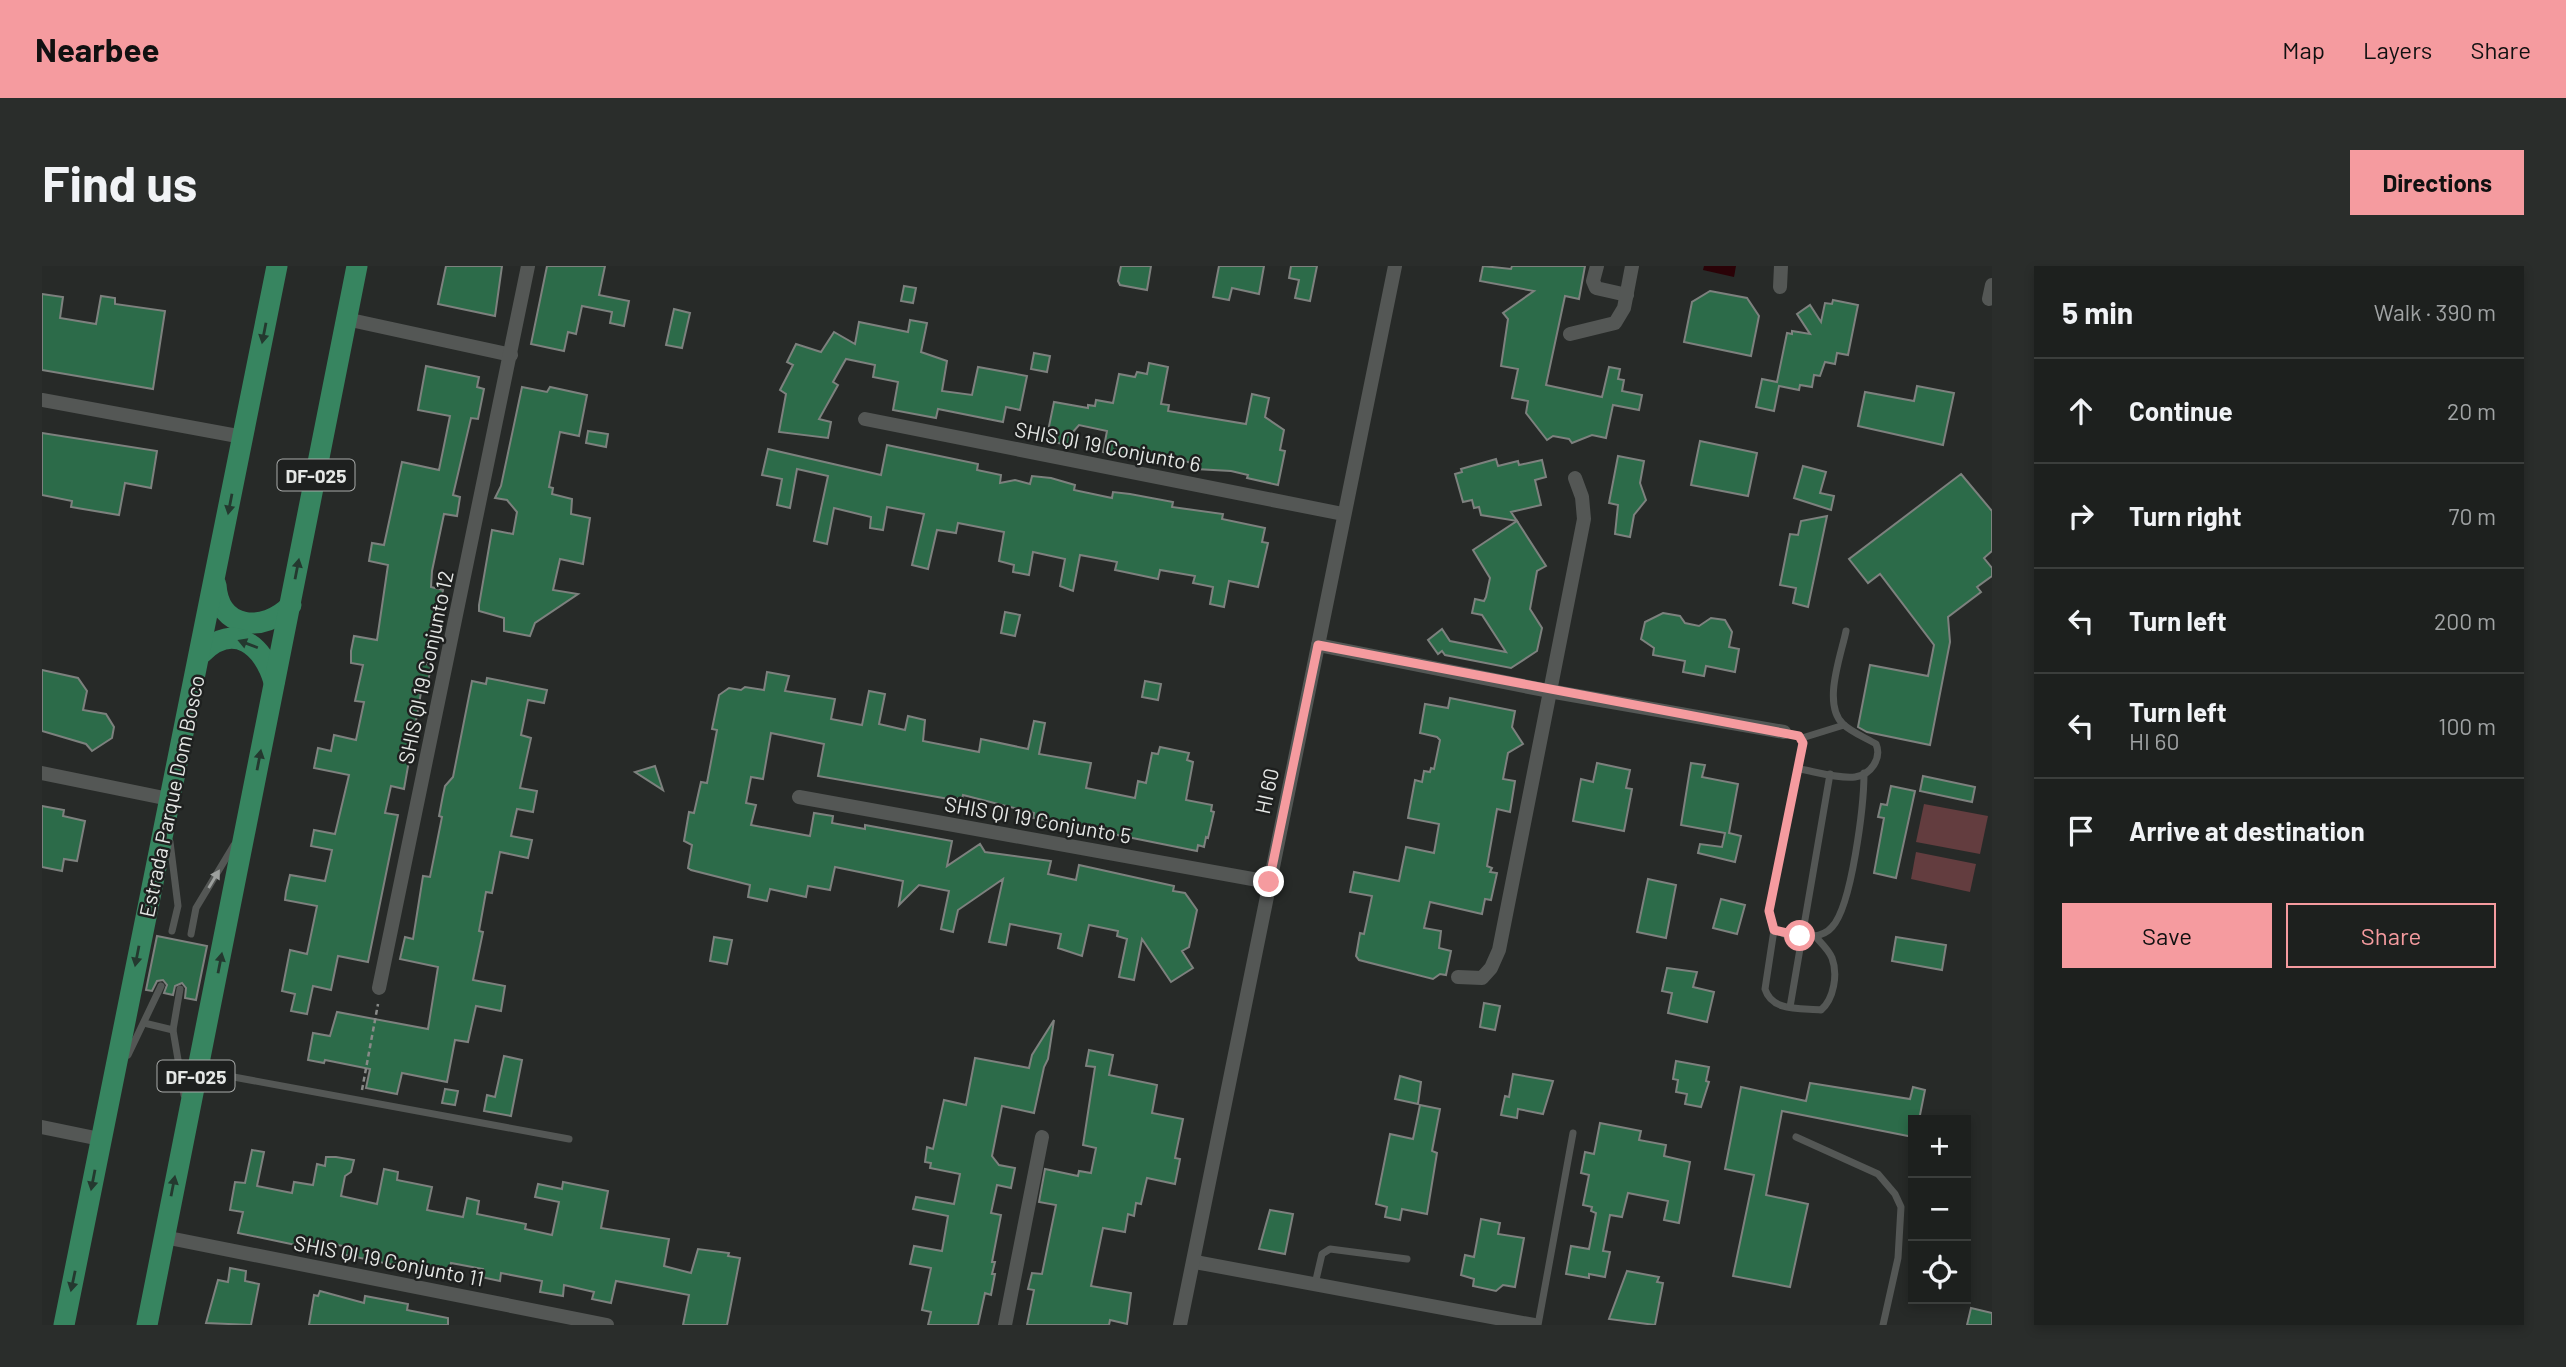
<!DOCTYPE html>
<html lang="en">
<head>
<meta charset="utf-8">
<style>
  :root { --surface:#1d201e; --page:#2a2d2b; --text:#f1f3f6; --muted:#a0a3a4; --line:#3b3e3c; --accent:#f59b9f }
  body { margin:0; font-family:Barlow,sans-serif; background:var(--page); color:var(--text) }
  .controls { position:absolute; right:21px; bottom:21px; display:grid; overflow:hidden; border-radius:0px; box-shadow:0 4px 10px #0003 }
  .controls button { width:63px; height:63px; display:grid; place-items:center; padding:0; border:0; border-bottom:2px solid var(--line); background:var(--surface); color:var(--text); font:35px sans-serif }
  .stop { position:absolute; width:21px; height:21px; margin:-16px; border:5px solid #f59b9f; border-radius:50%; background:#fff }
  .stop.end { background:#f59b9f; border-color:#fff; box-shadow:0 2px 7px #0008 }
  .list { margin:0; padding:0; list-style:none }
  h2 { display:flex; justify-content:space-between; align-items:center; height:91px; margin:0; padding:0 28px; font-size:30px }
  h2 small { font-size:23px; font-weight:400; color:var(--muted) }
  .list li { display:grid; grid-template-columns:46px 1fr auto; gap:21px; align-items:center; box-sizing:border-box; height:105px; padding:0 28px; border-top:2px solid var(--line) }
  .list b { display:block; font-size:26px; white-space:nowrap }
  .list p { margin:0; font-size:23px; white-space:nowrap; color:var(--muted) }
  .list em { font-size:23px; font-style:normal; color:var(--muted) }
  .actions { display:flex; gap:14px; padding:21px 28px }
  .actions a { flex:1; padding:16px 0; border:2px solid var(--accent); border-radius:0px; text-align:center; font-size:24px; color:var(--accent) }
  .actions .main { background:var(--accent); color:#111 }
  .icon { flex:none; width:38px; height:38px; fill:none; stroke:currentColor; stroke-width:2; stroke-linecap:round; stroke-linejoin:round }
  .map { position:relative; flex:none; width:1950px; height:1059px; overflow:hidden; border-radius:0px }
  header { display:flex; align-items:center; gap:42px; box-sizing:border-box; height:98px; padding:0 35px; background:var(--accent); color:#111 }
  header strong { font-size:33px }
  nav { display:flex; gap:38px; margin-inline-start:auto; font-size:24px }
  .intro { display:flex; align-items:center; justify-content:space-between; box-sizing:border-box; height:168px; padding:0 42px }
  h1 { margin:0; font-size:49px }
  .button { padding:18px 32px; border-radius:0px; background:var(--accent); color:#111; font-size:24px; font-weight:700 }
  main { display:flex; gap:42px; padding:0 42px }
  aside { flex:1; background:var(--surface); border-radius:0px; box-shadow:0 4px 10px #0003 }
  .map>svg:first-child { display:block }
  .green { fill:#633d3f }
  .water { fill:#2a0207 }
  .building { fill:#2c6b49; stroke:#7d817e; stroke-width:2 }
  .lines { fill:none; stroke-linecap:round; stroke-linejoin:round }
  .path { stroke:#888a88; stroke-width:2.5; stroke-dasharray:5 3.5; stroke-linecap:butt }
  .service { stroke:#545755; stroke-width:7 }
  .minor { stroke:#545755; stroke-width:14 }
  .primary { stroke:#378560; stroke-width:21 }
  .oneway { fill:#24392f }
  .oneway2 { fill:#9c9f9d }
  .route { stroke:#f59b9f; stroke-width:9 }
  .labels { text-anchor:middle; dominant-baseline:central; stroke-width:5; stroke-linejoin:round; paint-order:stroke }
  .shield { fill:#1e201f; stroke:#a9abaa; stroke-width:2 }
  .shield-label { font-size:19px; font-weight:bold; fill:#e5e7e5 }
  .street-label { font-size:21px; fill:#e5e7e5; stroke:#1e201f }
</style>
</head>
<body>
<header>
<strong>Nearbee</strong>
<nav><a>Map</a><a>Layers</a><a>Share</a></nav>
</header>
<div class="intro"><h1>Find us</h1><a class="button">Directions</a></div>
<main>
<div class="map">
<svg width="1950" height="1059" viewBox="0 0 1950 1059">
  <rect width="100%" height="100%" fill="#272a28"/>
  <g class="green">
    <polygon points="1882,538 1946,550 1938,588 1874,576"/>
    <polygon points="1874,586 1934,598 1928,626 1869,613"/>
  </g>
  <polygon class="water" points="1662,0 1694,0 1692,11 1661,4"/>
  <g class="building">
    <polygon points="404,0 460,0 453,50 396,38"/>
    <polygon points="505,0 563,0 557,29 587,35 582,60 568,57 570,46 540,40 534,68 526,66 522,85 489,78"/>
    <polygon points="1079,0 1109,0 1105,24 1078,19 1076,15"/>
    <polygon points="1177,0 1222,0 1217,28 1190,22 1187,34 1171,31"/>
    <polygon points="1249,0 1275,0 1268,35 1253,32 1257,14 1247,12"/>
    <polygon points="1441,0 1469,3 1470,0 1543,0 1537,33 1523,30 1504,119 1560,131 1567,101 1578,103 1576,113 1582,114 1580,125 1600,129 1597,144 1571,139 1564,172 1550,169 1530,177 1527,173 1511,170 1505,174 1484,147 1486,135 1470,132 1476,103 1459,100 1466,53 1461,47 1492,25 1438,15"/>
    <polygon points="862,20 874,22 871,37 859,35"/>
    <polygon points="1668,25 1705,32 1717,50 1709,90 1642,76 1650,36"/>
    <polygon points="0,28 21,31 18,52 54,58 59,30 73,32 73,38 123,45 111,123 0,104"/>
    <polygon points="1791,34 1816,39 1806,89 1795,87 1793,98 1783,96 1778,110 1772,109 1770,121 1758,119 1757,124 1737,120 1732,145 1714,141 1720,113 1735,116 1745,67 1750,68 1750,65 1768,68 1755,48 1768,39 1779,56 1783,37 1790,38"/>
    <polygon points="632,43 648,47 640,82 624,79"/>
    <polygon points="868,54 885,57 879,86 905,95 900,125 930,129 936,101 985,110 978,144 964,141 961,156 896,143 894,152 851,144 856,116 831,111 833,99 804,93 791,116 796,119 777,153 789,156 786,172 737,166 744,128 738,124 751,99 745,96 754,78 779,86 792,66 813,78 817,56 866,66"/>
    <polygon points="992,87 1008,90 1005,106 989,103"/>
    <polygon points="1107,97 1126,101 1119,138 1127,139 1126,145 1204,158 1210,128 1227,132 1223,151 1242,164 1238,184 1243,185 1236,219 1205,212 1206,209 1189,205 1154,203 1155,198 1123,191 1122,199 1061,186 1065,165 1037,159 1030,167 1028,179 1004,175 1012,136 1046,142 1046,139 1053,140 1054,134 1071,137 1077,108 1093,111 1095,106 1105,108"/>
    <polygon points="384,100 437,111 435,121 442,123 436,153 429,152 411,229 418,231 415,250 402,248 390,305 389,321 401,324 385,398 389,401 386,415 381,415 362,523 349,520 343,547 356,549 326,696 296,690 289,724 271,720 265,748 249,745 253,728 240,725 248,684 265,688 275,640 243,634 244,626 248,609 283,615 290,584 269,580 272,564 293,568 307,509 272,502 276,482 289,485 292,469 314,474 322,436 313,435 321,399 309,397 309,385 312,370 335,374 346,299 327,295 330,277 342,279 360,196 397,204 408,150 376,144"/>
    <polygon points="1875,120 1912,127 1901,179 1816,160 1823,126 1872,135"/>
    <polygon points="480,121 505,126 508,121 545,129 537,170 518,166 507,221 511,222 510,228 530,233 529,248 548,252 541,298 518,293 511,324 536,328 493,357 488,370 462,365 462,352 437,345 437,339 450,264 471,268 475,246 465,234 453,232 459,220"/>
    <polygon points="546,165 566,168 564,181 544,177"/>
    <polygon points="0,167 115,185 109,222 83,217 77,249 29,241 30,235 0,229"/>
    <polygon points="1658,175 1715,187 1706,230 1649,219"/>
    <polygon points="845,179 936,198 935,204 959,209 958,217 973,214 988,218 990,210 1009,212 1033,219 1032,224 1070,232 1071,226 1088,228 1131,236 1130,241 1181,248 1180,253 1223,262 1220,276 1226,277 1216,321 1187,315 1182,341 1168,338 1171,321 1151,317 1153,310 1118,304 1116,313 1073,304 1075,296 1038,289 1031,325 1018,320 1023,293 991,286 987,309 971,306 972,299 957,295 962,266 916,257 914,267 895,264 886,303 870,299 882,248 845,241 841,264 828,262 829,251 792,242 785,278 772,275 786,210 755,203 748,242 735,239 740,213 720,209 726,183 839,209"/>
    <polygon points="1576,190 1602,195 1598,217 1604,234 1592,249 1588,271 1573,268 1576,239 1567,237"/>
    <polygon points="1454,193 1456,200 1476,195 1477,199 1500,194 1504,211 1493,214 1499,239 1469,246 1475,255 1439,249 1437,241 1432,242 1430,234 1421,236 1413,208 1420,206 1419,203"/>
    <polygon points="1761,200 1784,206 1778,227 1792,230 1789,244 1752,232"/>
    <polygon points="1919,208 1950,245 1950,285 1942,292 1950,302 1950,310 1935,321 1939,326 1906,351 1908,376 1888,479 1825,466 1816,461 1828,399 1886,410 1892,379 1838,308 1826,317 1807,293"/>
    <polygon points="1785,250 1766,341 1751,337 1754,322 1738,319 1748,268 1756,269 1759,255"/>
    <polygon points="1475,255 1504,300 1495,305 1488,343 1500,362 1495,385 1469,402 1403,389 1400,385 1396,388 1386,374 1400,363 1408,375 1464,386 1440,349 1430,347 1433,333 1442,335 1444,331 1448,312 1431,284"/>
    <polygon points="963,346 978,349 973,370 959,367"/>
    <polygon points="1621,347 1638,350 1643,357 1657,360 1669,352 1683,354 1690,366 1687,381 1697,383 1693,406 1664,400 1662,410 1641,406 1643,395 1611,389 1612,382 1599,373 1603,356"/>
    <polygon points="0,404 36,412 45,425 41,444 64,448 72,461 70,472 50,485 44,478 0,465"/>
    <polygon points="725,406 747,410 743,425 793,433 789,453 820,459 827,425 843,428 837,458 863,464 866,450 883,454 881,475 937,486 939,473 986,483 992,455 1003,457 997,488 1049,497 1044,522 1093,532 1096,515 1104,517 1110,487 1116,488 1118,481 1147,487 1145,494 1151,496 1144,534 1170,539 1169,545 1172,546 1166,572 1164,571 1162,581 1156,579 1155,585 991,552 992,547 921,529 920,533 907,531 907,533 776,510 782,478 729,467 721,513 709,511 704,537 714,539 709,559 768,570 772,547 791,550 790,557 823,563 823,559 910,575 905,600 938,578 943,586 1009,595 1006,608 1034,614 1037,599 1132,620 1131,625 1143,627 1155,644 1147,681 1140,685 1151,702 1129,716 1100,673 1092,714 1077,711 1085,673 1075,670 1076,665 1047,659 1040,690 1016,682 1019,668 968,658 964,679 947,676 961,613 916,644 911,666 899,663 907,625 877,619 857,639 861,615 793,601 788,624 766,620 764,631 728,623 725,635 706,631 708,619 649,604 646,602 650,579 642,575 647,546 652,547 659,516 665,517 675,464 670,463 677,429 687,422 699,424 703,421 722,424"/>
    <polygon points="445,412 505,424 502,437 486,434 479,469 489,472 478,522 495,525 491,546 475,543 469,570 490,574 486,592 458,586 450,627 444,626 437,665 441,666 431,714 463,720 459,745 434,740 426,776 413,774 405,816 360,807 355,828 324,822 328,803 283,794 282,797 266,794 271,767 288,770 295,746 386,763 396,701 358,693 363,671 371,673 381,610 388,611 400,551 397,550 401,529 403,520 411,511 430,415 444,418"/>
    <polygon points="1103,415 1119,418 1116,434 1100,431"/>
    <polygon points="1408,432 1473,445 1470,461 1481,478 1466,487 1461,513 1473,515 1468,546 1455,543 1445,600 1450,602 1448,606 1455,607 1449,634 1443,633 1440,648 1388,636 1382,662 1399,665 1397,682 1409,685 1404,709 1398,708 1391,713 1317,694 1314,690 1318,667 1322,668 1330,630 1308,626 1312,606 1357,615 1364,581 1392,587 1397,558 1366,552 1373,514 1380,516 1382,505 1388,506 1389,502 1392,503 1398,474 1395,471 1378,467 1383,438 1406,442"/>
    <polygon points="1555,497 1588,504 1584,522 1590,523 1582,565 1531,555 1539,513 1551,516"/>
    <polygon points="1649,497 1663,499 1660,511 1696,518 1687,567 1699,570 1693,596 1656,587 1658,578 1680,581 1683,567 1639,559"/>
    <polygon points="613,500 621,524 593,506"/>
    <polygon points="1881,510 1933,521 1930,536 1878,525"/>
    <polygon points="1849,520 1873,525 1854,612 1832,607 1842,552 1836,551 1839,538 1845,539"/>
    <polygon points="0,540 22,544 21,550 43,555 35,595 22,593 20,605 0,601"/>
    <polygon points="1606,613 1634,619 1624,672 1595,666"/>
    <polygon points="1679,633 1703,639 1695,668 1671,662"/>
    <polygon points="115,670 165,680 154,734 143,732 144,722 140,717 133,720 131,729 122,727 125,719 121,714 115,715 110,725 104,724"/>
    <polygon points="672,671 690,674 685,698 668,695"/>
    <polygon points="1854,671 1904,679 1900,704 1850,695"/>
    <polygon points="1625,702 1655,706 1651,721 1672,726 1665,756 1626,747 1630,727 1620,725"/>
    <polygon points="1442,737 1458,740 1453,764 1438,761"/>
    <polygon points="1012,754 1006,793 1002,801 992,847 960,840 950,890 957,899 973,902 969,922 955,919 949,947 959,949 950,996 953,996 950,1008 953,1008 949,1029 943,1027 936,1059 886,1059 889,1046 880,1044 889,1002 868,998 872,980 900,985 906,950 871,943 874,931 912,938 918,908 888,902 889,897 883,896 885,881 891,883 902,834 924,839 933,792 987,802 990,789"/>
    <polygon points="1047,784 1071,789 1067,809 1115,819 1110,847 1141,853 1133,892 1138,893 1133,918 1105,912 1099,938 1094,937 1092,950 1086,948 1083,966 1061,962 1049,1020 1089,1027 1085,1058 1068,1054 1067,1059 985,1059 992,1024 986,1023 990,1007 1000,1008 1014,939 997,936 1003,903 1036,910 1037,905 1049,907 1054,882 1041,879 1053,801 1044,800"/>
    <polygon points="462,790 480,794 469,850 442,845 445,829 453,831"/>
    <polygon points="1634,795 1667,801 1664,815 1667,816 1659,841 1643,838 1645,828 1634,826 1636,814 1631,813"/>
    <polygon points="1471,808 1511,815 1501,848 1476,843 1475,852 1459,849 1463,830 1467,831"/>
    <polygon points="1358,810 1379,816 1376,838 1353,833"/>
    <polygon points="1768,817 1868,833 1871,821 1883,824 1877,854 1871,854 1871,871 1740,845 1724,929 1766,938 1748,1021 1691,1010 1712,909 1683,903 1699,821 1764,835"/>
    <polygon points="403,823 416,825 413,839 400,837"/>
    <polygon points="1378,839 1398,843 1390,885 1395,887 1385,948 1360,943 1358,954 1343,951 1345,941 1334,938 1348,868 1371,873"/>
    <polygon points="1558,857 1599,865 1597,874 1624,879 1622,890 1648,896 1637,957 1622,954 1626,935 1586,927 1580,951 1568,949 1561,985 1568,986 1563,1011 1547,1008 1547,1012 1524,1008 1529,980 1547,983 1554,947 1549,945 1550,941 1541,939 1547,909 1539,907 1543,886 1552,888"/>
    <polygon points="210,884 222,886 215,920 250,927 252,916 271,919 275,898 283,900 284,891 294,891 312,894 309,906 303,910 299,930 335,938 342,903 356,906 355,914 390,921 385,944 421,951 425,932 437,935 435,948 484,958 483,963 510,969 517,936 493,931 496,918 520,923 521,916 566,925 559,962 627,973 622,1000 649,1007 656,983 687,987 686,990 698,992 685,1059 641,1059 647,1029 574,1015 569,1037 550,1033 552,1026 522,1019 521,1030 498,1026 500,1015 459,1007 458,1015 439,1011 441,1003 409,997 407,1007 366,1002 299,988 301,980 274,975 273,983 196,967 201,946 188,944 193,916 203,917"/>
    <polygon points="1228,944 1251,948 1243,988 1217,983"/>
    <polygon points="1439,953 1458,957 1456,968 1482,972 1473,1021 1461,1019 1454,1025 1431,1020 1432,1013 1419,1009 1423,989 1432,991"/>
    <polygon points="188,1002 204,1005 203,1015 217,1018 209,1059 164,1057 176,1014 186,1016"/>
    <polygon points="1585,1005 1617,1011 1615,1016 1621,1017 1613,1059 1567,1053"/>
    <polygon points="278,1025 322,1037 323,1030 366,1038 365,1044 406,1052 406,1059 267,1059 272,1029 276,1030"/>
    <polygon points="1929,1042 1950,1047 1950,1059 1925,1059"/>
  </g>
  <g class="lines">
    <polyline class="path" points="320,824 336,738"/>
    <g class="service">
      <path d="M1742,466l15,4 4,7 -34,168c1,15 6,22 22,25 13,2 32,2 41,-9 20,-21 32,-123 32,-154"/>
      <polyline points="1760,472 1802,459"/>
      <path d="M1758,503c16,3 39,10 55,8 16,-2 27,-19 21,-33 -10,-6 -25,-12 -33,-20 -21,-20 -2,-68 3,-93"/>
      <polyline points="128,576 136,640 130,665"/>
      <path d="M1732,664l-9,59c7,23 36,19 56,21 13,-11 17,-36 11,-52 -3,-8 -11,-15 -17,-22"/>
      <polyline points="149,668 154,642 192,579"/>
      <polyline points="138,723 131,764 142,829"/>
      <polyline points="1748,741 1788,508"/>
      <polyline points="102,757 131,764"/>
      <polyline points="86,789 119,720"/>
      <polyline points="159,805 527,873"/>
      <polyline points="1754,871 1836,908 1853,928 1859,941 1856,992 1841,1059"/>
      <polyline points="1273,1018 1280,988 1288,983 1365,993"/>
      <polyline points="1496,1059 1531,867"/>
    </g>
    <g class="minor">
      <polyline points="1555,0 1551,15 1554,22 1585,29"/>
      <polyline points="1738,21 1739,0"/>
      <polyline points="1947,33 1950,19"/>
      <polyline points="304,53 469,89"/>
      <polyline points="1528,68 1573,57 1582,42 1590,0"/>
      <polyline points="0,134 201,171"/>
      <polyline points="823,153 1301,248"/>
      <polyline points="1276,379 1507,425 1742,466"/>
      <polyline points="0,507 127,533"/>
      <polyline points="757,531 1227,616"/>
      <polyline points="1416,711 1440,712 1449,702 1457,684 1542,253 1540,231 1533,212"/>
      <polyline points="337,722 486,0"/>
      <polyline points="0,861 58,873"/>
      <polyline points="122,971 565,1059"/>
      <polyline points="1153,996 1492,1059"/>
      <polyline points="963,1059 1000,871"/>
      <polyline points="1138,1059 1353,0"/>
    </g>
    <g class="primary">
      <path d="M174,319c3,45 48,48 75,20"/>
      <path d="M160,387c32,-32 62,-7 72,29"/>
      <path d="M22,1059c72,-353 144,-706 213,-1059"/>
      <polyline points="105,1059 315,0"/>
    </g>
  </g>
  <defs><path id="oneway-solid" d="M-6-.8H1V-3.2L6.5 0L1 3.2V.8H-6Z" transform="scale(1.75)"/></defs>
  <g class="oneway">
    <use href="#oneway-solid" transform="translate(222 67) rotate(101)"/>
    <use href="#oneway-solid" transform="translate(188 238) rotate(101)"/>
    <use href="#oneway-solid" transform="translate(255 303) rotate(-79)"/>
    <use href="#oneway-solid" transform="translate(206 378) rotate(-159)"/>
    <use href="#oneway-solid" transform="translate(217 494) rotate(-79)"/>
    <use href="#oneway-solid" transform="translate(95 690) rotate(101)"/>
    <use href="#oneway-solid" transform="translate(178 697) rotate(-79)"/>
    <use href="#oneway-solid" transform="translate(51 914) rotate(101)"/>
    <use href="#oneway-solid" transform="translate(131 920) rotate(-79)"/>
    <use href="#oneway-solid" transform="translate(31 1015) rotate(102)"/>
  </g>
  <use class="oneway2" href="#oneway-solid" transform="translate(172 613) rotate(-59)"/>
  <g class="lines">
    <polyline class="route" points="1227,616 1276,379 1757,470 1761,477 1727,645 1732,664 1758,670"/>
  </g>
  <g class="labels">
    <g class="shield">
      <rect x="235.5" y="193.5" width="77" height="31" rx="5"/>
      <rect x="115.5" y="794.5" width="77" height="31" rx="5"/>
    </g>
    <g class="shield-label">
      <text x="274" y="209">DF-025</text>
      <text x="154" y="810">DF-025</text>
    </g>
    <g class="street-label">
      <text transform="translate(1066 180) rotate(11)">SHIS QI 19 Conjunto 6</text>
      <text transform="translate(383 401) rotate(-78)">SHIS QI 19 Conjunto 12</text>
      <text transform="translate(1224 525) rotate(-78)">HI 60</text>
      <text transform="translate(129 530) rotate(-78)">Estrada Parque Dom Bosco</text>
      <text transform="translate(996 553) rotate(10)">SHIS QI 19 Conjunto 5</text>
      <text transform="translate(347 994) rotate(11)">SHIS QI 19 Conjunto 11</text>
    </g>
  </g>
</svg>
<div class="controls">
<button>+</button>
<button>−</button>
<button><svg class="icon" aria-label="locate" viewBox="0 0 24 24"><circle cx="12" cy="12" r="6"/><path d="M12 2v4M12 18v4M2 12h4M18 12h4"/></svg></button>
</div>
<div class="stop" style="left:1758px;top:670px"></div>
<div class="stop end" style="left:1227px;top:616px"></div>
</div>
<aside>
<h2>5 min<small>Walk · 390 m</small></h2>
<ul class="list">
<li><svg class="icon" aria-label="ahead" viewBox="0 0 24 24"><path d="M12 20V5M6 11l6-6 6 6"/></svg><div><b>Continue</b></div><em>20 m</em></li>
<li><svg class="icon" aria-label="right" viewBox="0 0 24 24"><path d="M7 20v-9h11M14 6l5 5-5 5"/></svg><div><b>Turn right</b></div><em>70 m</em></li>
<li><svg class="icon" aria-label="left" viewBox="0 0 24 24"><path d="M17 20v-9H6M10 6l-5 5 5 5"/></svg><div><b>Turn left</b></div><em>200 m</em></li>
<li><svg class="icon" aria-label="left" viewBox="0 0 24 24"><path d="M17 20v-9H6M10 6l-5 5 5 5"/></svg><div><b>Turn left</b><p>HI 60</p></div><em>100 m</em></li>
<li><svg class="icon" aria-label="arrive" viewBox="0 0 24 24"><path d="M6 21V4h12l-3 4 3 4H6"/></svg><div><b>Arrive at destination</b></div></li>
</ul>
<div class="actions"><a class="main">Save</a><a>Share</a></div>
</aside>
</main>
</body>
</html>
